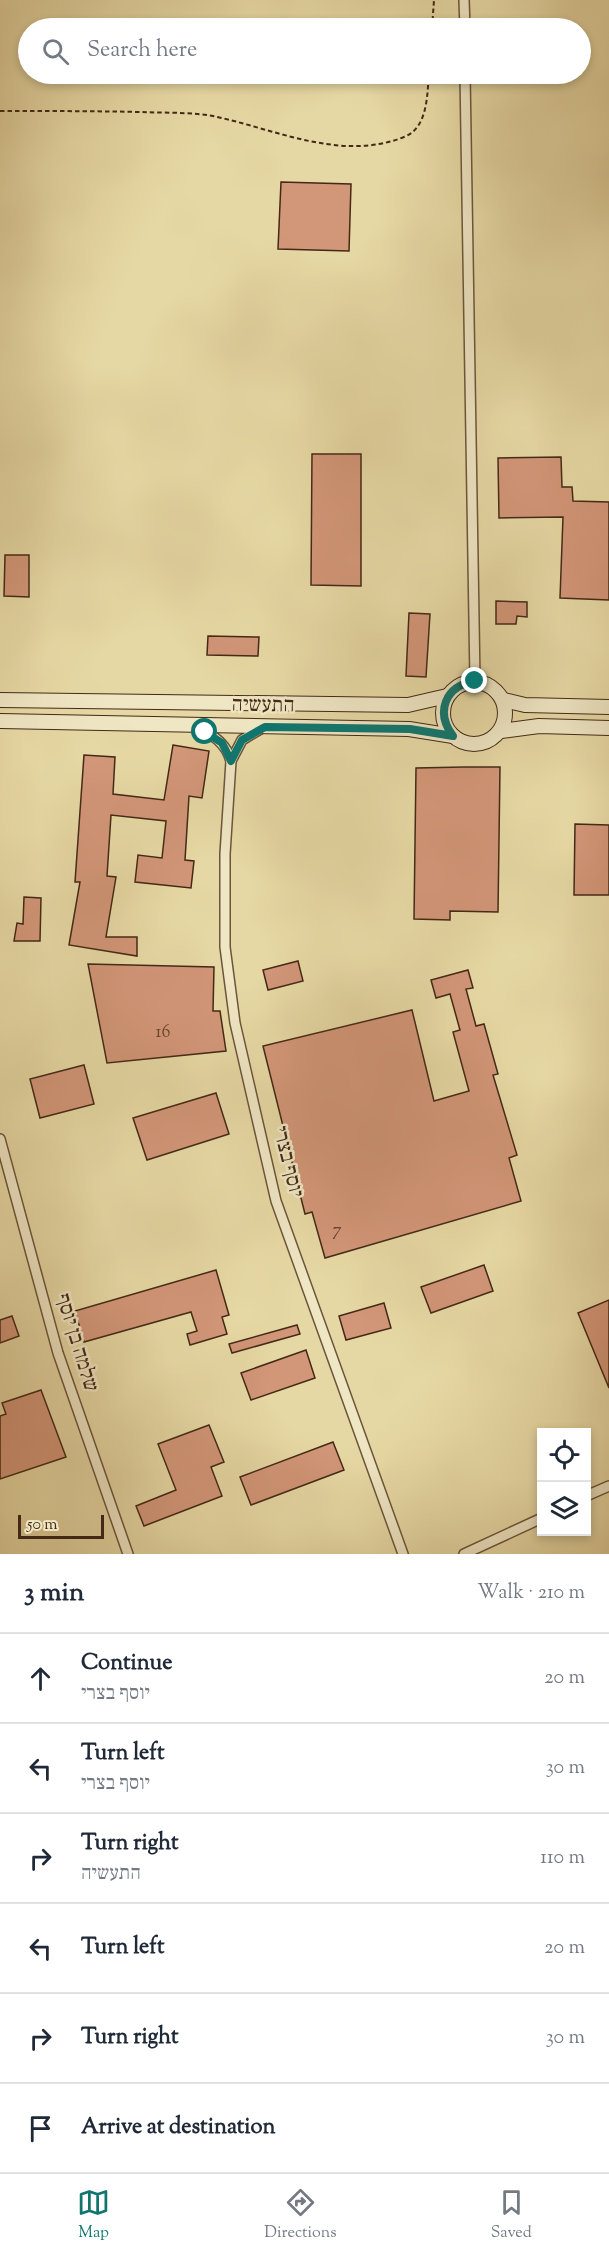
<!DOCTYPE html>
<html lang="en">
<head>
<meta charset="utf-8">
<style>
  :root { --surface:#fff; --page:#f2f2f3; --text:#1f2937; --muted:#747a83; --line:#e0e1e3; --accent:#0f766e }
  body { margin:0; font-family:"Sorts Mill Goudy","Frank Ruhl Libre",serif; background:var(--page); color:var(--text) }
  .controls { position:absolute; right:18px; bottom:18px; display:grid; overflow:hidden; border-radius:0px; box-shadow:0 3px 9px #0003 }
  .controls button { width:54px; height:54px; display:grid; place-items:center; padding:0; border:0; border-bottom:2px solid var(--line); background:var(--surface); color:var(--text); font:30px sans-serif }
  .scale { position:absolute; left:18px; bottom:15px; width:86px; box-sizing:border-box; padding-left:6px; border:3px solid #432916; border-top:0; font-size:16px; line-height:21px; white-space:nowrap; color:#432916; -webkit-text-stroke:4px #efe6c4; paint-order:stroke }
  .stop { position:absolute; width:18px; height:18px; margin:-14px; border:4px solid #0f766e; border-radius:50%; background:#fff }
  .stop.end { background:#0f766e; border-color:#fff; box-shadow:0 2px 6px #0008 }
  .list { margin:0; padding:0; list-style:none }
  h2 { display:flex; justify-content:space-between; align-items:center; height:78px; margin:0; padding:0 24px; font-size:26px }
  h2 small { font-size:20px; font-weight:400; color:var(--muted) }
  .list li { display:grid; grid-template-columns:39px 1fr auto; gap:18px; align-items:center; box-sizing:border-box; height:90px; padding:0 24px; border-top:2px solid var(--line) }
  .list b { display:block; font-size:22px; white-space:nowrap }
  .list p { margin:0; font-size:20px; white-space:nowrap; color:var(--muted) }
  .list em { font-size:20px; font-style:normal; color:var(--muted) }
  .icon { flex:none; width:33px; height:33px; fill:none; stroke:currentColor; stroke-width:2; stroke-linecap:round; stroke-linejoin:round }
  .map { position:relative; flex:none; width:609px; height:1554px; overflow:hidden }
  .search { position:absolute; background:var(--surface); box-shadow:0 3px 9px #0003; left:18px; right:18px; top:18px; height:66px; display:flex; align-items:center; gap:15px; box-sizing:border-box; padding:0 21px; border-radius:33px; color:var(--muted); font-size:22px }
  .sheet { height:618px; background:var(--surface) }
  nav { display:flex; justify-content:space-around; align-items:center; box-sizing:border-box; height:84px; border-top:2px solid var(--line); background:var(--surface); font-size:16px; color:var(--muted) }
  nav a { display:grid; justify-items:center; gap:3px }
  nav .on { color:var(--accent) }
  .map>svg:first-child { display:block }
  .building { fill:#d29678; stroke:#432916; stroke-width:1.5 }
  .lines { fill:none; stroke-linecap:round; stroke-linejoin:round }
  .street-casing { stroke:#6c553a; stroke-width:12 }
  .secondary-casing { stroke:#432916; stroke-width:16 }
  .path { stroke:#432916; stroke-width:2; stroke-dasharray:4.5 3; stroke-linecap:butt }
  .street { stroke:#efe6c4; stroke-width:9 }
  .secondary { stroke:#efe6c4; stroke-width:14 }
  .route { stroke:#0f766e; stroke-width:8 }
  .labels { text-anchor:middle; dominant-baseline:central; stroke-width:5; stroke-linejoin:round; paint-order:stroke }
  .number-label { font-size:18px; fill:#67442e }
  .street-label { font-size:21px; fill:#432916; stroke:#efe6c4 }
</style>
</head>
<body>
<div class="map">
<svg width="609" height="1554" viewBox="0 0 609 1554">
  <rect width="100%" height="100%" fill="#e6d8a4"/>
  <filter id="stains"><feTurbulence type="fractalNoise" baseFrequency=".00333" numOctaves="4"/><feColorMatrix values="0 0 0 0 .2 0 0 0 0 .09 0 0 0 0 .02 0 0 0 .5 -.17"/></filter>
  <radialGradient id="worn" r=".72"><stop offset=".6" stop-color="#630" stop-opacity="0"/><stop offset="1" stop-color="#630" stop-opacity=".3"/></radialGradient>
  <g class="building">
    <polygon points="281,182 351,184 349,251 278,249"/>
    <polygon points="312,454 361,454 361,586 311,585"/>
    <polygon points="561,457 562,487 572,487 573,501 609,502 609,600 560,598 563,517 499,518 498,458"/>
    <polygon points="5,555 29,555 29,597 4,596"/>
    <polygon points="496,601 527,602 527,617 517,616 516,624 496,624"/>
    <polygon points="409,613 430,614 426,677 406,676"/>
    <polygon points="208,636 259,637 258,656 207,655"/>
    <polygon points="173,745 209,751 202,798 189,796 185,860 194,861 191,888 135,882 138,855 162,858 166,821 111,815 107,876 116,877 106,937 137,937 137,956 69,945 80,882 75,882 84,755 115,757 113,794 164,800"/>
    <polygon points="464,767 500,767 498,912 450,911 450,920 414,919 416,768"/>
    <polygon points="575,824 609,825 609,895 574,895"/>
    <polygon points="24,897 41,898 40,941 14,941 17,923 23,924"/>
    <polygon points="298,961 303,981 268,990 263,970"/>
    <polygon points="88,964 214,967 213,1011 220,1011 226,1051 107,1063"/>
    <polygon points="468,970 473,988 466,989 476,1026 484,1024 498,1074 493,1075 517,1155 509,1158 521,1201 325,1258 312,1212 305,1214 263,1046 412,1010 434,1101 469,1091 453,1032 460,1030 450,994 436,998 431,980"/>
    <polygon points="84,1065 94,1104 40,1118 30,1079"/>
    <polygon points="216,1093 229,1134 147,1160 133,1118"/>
    <polygon points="484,1265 493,1291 431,1313 421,1287"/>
    <polygon points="216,1270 229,1315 222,1317 227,1334 190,1345 187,1334 197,1331 191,1312 84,1342 75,1311"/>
    <polygon points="609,1300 609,1388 578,1313"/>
    <polygon points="384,1303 391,1328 346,1340 339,1316"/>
    <polygon points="12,1316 19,1336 0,1343 0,1320"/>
    <polygon points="297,1325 300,1334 232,1353 229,1344"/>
    <polygon points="306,1350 315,1378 251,1400 241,1373"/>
    <polygon points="41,1390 66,1457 0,1479 0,1416 6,1414 2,1403"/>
    <polygon points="209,1425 224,1462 211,1467 222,1496 144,1526 136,1506 176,1490 158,1444"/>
    <polygon points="333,1442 344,1470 251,1505 240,1477"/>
  </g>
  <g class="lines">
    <g class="street-casing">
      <g id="street">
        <polyline points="464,0 465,28"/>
        <polyline points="465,74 475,681"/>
        <path d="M196,728c17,6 30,15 35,33"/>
        <polyline points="262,728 242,740 231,761 225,854 225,947 235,1023 276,1201 403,1554"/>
        <polyline points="0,1139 58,1353 128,1554"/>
        <polyline points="586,1496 609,1486"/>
        <polyline points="464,1554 542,1518"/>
      </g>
    </g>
    <g class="secondary-casing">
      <g id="secondary">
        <circle cx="474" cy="713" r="31"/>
        <polyline points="0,700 408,705 447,696"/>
        <polyline points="504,700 525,705 609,707"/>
        <polyline points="0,721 409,729 453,736"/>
        <polyline points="501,731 539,726 609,728"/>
      </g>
    </g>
    <g class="path">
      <polyline points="432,28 434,0"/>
      <path d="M0,111c47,0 94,0 141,1 23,1 49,0 72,4 62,13 128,46 191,21 24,-9 23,-42 25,-63"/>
    </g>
    <use href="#street" class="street"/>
    <use href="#secondary" class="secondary"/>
  </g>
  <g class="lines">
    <path class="route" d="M205,732l17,11 9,18 11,-21 23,-13 145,2 43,7c-18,-24 -8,-50 22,-55"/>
  </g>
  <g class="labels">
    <g class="number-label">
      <text x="163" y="1033">16</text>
      <text x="337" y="1231">7</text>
    </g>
    <g class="street-label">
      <text transform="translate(263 706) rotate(1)">התעשיה</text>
      <text transform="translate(287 1162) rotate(76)">יוסף בצרי</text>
      <text transform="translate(76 1343) rotate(73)">שלמה בן יוסף</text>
    </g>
  </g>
  <rect width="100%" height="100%" filter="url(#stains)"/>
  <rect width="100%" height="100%" fill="url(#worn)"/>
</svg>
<div class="controls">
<button><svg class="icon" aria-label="locate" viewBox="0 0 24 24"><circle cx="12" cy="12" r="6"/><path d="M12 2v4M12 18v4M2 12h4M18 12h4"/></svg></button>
<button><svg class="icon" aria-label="layers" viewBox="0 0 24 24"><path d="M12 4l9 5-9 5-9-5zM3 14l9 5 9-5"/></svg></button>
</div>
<div class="scale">50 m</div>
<div class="stop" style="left:205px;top:732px"></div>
<div class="stop end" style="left:475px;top:681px"></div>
<div class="search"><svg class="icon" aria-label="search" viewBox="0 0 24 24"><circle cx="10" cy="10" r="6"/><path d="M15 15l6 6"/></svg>Search here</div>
</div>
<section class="sheet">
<h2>3 min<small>Walk · 210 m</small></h2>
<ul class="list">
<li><svg class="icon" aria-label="ahead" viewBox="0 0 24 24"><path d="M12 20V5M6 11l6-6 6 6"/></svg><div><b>Continue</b><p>יוסף בצרי</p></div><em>20 m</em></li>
<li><svg class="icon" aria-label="left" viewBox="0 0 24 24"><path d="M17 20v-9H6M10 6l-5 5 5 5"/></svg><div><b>Turn left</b><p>יוסף בצרי</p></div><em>30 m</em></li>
<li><svg class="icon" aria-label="right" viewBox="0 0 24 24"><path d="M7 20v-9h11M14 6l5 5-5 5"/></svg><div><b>Turn right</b><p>התעשיה</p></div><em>110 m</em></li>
<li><svg class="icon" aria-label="left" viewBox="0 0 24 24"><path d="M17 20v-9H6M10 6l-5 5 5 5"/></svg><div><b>Turn left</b></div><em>20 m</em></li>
<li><svg class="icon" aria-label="right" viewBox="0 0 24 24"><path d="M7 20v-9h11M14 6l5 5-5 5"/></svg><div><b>Turn right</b></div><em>30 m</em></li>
<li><svg class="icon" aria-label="arrive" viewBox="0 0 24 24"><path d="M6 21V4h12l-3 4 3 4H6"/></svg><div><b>Arrive at destination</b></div></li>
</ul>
</section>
<nav>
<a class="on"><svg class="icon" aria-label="map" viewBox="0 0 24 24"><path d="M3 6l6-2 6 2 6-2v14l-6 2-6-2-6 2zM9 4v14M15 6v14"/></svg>Map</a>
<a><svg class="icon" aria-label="directions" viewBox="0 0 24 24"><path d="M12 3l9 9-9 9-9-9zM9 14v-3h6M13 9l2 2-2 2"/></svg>Directions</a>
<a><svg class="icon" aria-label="saved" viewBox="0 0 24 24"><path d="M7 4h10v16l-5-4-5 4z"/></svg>Saved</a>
</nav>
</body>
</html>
